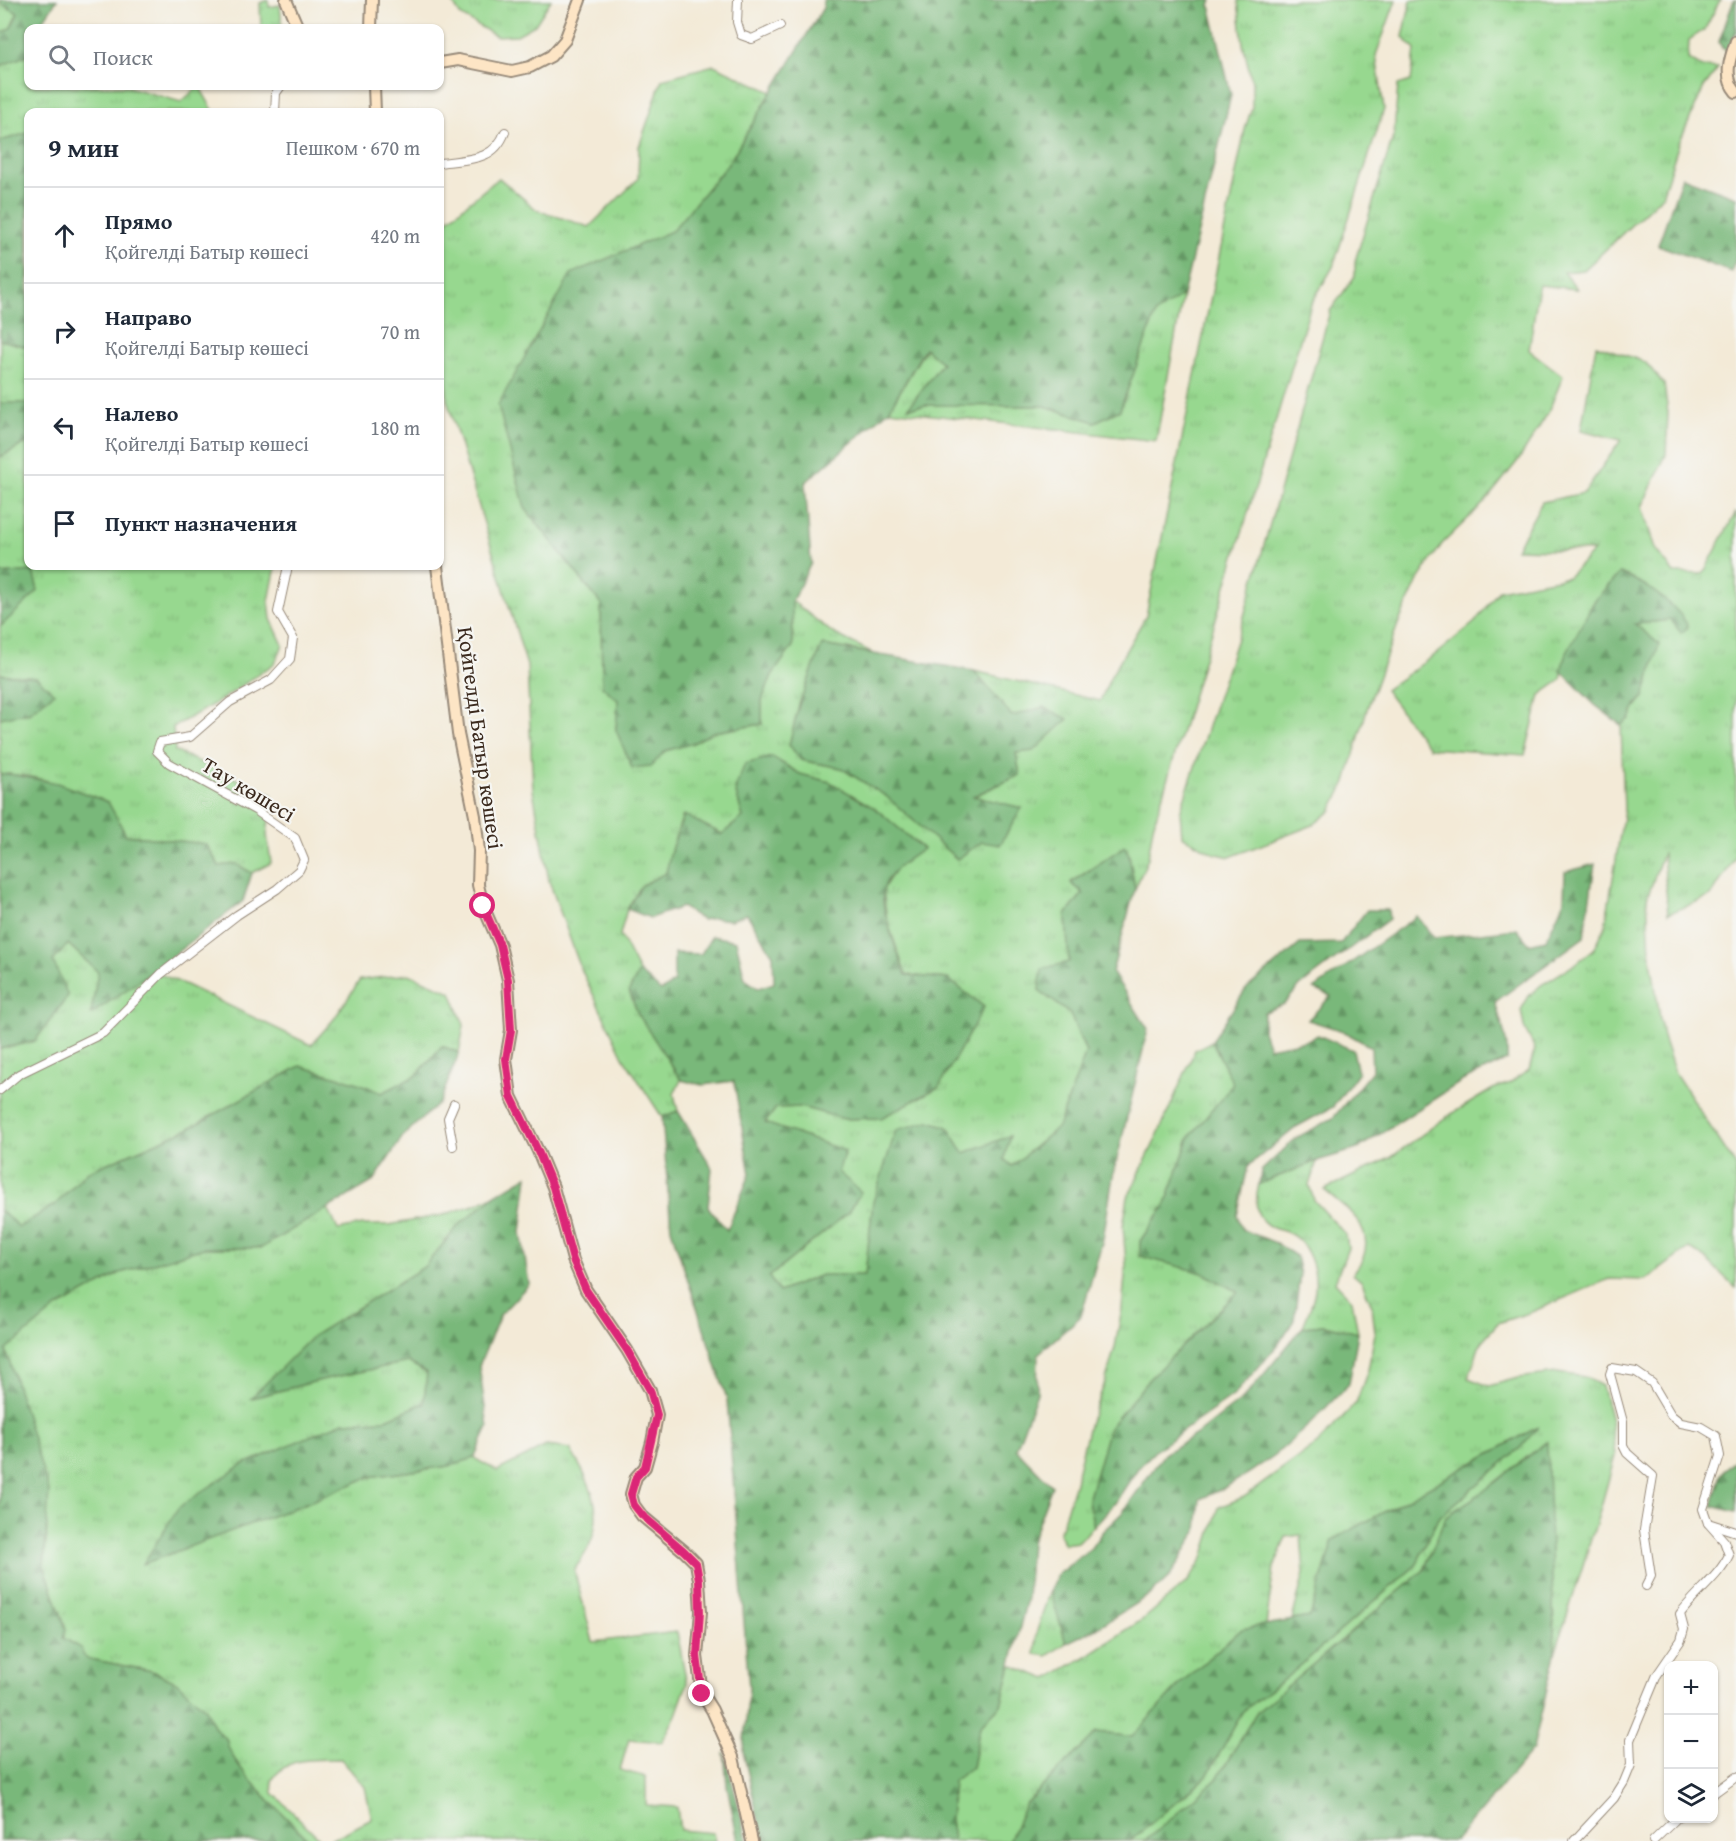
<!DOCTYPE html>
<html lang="ru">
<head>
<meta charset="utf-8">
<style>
  :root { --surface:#fff; --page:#f6f6f7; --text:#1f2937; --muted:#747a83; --line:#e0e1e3 }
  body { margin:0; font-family:"Gentium Book Plus",serif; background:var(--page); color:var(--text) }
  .controls { position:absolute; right:18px; bottom:18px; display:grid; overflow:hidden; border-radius:12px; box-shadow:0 2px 4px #0004 }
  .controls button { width:54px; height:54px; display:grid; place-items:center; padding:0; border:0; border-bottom:2px solid var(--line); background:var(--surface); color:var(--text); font:30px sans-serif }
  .stop { position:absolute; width:18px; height:18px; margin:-14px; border:4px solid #db2777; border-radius:50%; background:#fff }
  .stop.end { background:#db2777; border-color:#fff; box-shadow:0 2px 6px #0008 }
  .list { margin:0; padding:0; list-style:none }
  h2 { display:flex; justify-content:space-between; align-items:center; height:78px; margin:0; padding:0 24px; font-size:26px }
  h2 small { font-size:20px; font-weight:400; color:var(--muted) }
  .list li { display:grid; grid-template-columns:39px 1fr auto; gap:18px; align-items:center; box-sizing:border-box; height:96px; padding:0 24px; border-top:2px solid var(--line) }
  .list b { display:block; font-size:22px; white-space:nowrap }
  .list p { margin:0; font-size:20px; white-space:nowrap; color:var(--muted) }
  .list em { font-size:20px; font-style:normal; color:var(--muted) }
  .icon { flex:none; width:33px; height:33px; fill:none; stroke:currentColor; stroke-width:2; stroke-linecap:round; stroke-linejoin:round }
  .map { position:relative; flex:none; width:1736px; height:1841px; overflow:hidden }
  .search { position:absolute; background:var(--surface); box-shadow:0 2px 4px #0004; left:24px; top:24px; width:420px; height:66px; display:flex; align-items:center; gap:15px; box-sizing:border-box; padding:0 21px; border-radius:12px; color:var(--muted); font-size:22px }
  .panel { position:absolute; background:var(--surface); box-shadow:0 2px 4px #0004; left:24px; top:108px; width:420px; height:462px; border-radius:12px }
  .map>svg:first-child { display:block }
  .grass { fill:url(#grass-tufts); stroke:#698156; stroke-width:1.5 }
  .forest { fill:url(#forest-firs); stroke:#5a714c; stroke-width:1.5 }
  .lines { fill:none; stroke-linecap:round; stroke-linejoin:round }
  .street-casing { stroke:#978a7a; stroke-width:10 }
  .secondary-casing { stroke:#978a7a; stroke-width:14 }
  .street { stroke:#fff; stroke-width:8 }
  .secondary { stroke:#fde5c5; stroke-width:10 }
  .route { stroke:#db2777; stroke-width:8 }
  .labels { text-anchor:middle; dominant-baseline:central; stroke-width:4.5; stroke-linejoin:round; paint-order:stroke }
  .street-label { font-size:22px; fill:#3b2a1e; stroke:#f6f6f2 }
</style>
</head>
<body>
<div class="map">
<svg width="1736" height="1841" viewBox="0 0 1736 1841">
  <defs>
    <pattern id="grass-tufts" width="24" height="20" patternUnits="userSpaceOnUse" patternTransform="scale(1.5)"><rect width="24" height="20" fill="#97d88f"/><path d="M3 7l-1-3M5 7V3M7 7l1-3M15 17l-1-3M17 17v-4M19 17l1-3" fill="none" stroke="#83ba7b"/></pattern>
    <pattern id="forest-firs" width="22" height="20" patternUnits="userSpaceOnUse" patternTransform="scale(1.5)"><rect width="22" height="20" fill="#79b87a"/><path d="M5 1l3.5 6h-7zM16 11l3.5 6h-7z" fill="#649663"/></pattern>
  </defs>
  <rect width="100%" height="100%" fill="#f6f6f2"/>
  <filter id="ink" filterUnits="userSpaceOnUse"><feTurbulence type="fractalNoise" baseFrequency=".0167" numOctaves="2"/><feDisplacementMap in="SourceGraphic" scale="12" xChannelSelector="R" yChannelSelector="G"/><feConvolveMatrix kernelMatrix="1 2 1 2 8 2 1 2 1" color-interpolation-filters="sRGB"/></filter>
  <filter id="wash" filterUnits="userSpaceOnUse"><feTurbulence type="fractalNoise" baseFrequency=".008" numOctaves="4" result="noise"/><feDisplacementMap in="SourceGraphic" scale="24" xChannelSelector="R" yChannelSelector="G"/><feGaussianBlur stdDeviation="1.35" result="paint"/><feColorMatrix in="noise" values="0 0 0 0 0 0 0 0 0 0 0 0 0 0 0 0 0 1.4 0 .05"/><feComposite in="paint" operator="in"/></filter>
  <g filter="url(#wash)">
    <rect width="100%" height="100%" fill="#f3ead7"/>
    <g class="grass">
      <polygon points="268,0 269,7 280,5 282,28 261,28 260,3"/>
      <polygon points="451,0 551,0 535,25 517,35 496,36 460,15"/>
      <polygon points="1238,0 1396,0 1376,55 1384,109 1333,267 1311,304 1153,827 1148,858 1135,889 1129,855 1125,846 1071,882 1083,893 1066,915 1069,963 1039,990 1070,1014 1086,1053 1058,1127 1012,1166 1004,1159 1009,1136 964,1154 948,1127 929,1121 873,1202 865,1275 821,1275 779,1292 769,1277 849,1212 838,1172 845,1151 765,1123 776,1108 801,1107 844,1119 881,1118 939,1087 984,1007 948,979 906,975 887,920 883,889 895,870 922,848 876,809 830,782 800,774 772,757 735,789 743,817 722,834 683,815 672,847 666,873 642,885 627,909 620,935 639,972 629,991 638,1014 681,1080 674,1094 678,1111 662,1117 623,1057 581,969 549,881 533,790 527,666 447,400 440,305 440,277 445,222 499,178 537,210 589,227 638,179 639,147 662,79 714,65 772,92 728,164 672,231 571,274 525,508 601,604 602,686 618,700 616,730 651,766 664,751 693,743 713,732 762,724 762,700 772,675 793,646 792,601 833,633 873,653 822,645 799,705 789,745 801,760 841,768 886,796 957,859 982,842 1022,808 972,797 1020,775 1016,752 1044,707 1012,716 974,671 1100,701 1111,676 1146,616 1245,129 1252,107 1252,82 1243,44"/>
      <polygon points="1411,0 1720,0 1705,29 1689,40 1688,59 1702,67 1718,68 1704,87 1679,143 1662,196 1584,270 1564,272 1577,289 1539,285 1529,350 1563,376 1548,413 1520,458 1485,502 1442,544 1419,578 1398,624 1367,709 1346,782 1331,811 1313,825 1230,857 1213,853 1182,836 1180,812 1243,620 1330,311 1355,276 1355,261 1394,134 1398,85 1411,81 1415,50 1403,37"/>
      <polygon points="0,3 18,12 10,29 0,34"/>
      <polygon points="28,55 28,86 125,86 181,102 199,86 214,112 28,112 28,133 0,141 0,66"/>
      <polygon points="1183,295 1156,441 889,410 926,348 942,363 908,408 926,405 1045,406 1095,422 1120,410 1156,312"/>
      <polygon points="0,340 28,347 28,403 0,403"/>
      <path d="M1596,345l49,17 19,22 4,29 -2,42 -24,52 13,42 19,24 29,1 33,-62v344l-25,40 -43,18 -5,-61 -16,45 3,55 13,84 12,36 61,93v122l-31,-30 -16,-10 -43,32 -37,-1 -75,32 -36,12 -17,19 -13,36 21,8 29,-8 39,-5 28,4 17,9 9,35 4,35 -16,58 -44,140 -9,-212 -66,52 -34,22 -22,54 -168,143 -39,66 -72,62h-15l77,-65 36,-65 50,-39 123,-107 22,-47 82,-70 16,-20 -203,112 -22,77 -19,3 12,-47 -3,-38 -15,2 -12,31 -8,57 -24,4 -60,53 -50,55 -35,-5 -71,71 -17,38h-56l-3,-22 3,-38 19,-14 8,-41 21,-21 10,-40 36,14 38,-22 60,-39 44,-38 14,-22 16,-51 25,-10 72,-52 40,-42 12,-33 7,-37 -3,-27 -10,-24 -9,-8c3,-5 8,-11 10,-16 12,-32 -18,-51 -39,-68l66,-32 55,-40 48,-29 17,-6 19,-13 6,-21 -11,-22 -3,-17 8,-14 12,-11 33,-20 20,-16 11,-22 19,-117 -3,-85c14,-9 11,-17 23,-28l-10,-73 38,-4 16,6 -68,-53 -25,27 -30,56 -4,24 -21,15 -15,60 -96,-7 -44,-58 51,-36 39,-32 24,-32 69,-13 26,-26 -78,-2 26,-47 42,-9 37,-53 -40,-10z"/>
      <path d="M28,442v124h248l-7,35 2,18 12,26 -8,18 -54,37 -48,27 2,24 97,44 -5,40 4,28 -19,10 -16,-9 -17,2 -13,-22 -80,-9 -18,-33c-30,-11 -76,-31 -108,-27v-57l36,-41 -36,-3v-49l38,-34 -5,-20 -33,3v-117z"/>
      <polygon points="68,944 98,972 91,1014 153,971 186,985 311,1045 334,1019 360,980 409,974 451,992 464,1025 459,1053 442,1046 416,1076 382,1093 355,1082 300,1066 188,1129 87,1172 56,1204 19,1228 0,1210 0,1049 35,1041 53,961"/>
      <polygon points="1212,1041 1234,1084 1189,1138 1166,1204 1140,1241 1140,1256 1203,1273 1238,1292 1150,1378 1109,1428 1088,1501 1094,1526 1078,1542 1064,1544 1059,1534 1074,1486 1090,1421 1105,1383 1115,1347 1122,1309 1126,1265 1123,1226 1128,1197 1156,1139 1195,1050"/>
      <path d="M1317,1161l-8,24 5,15 32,35 2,13 -13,34 17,18 6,33 -34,-8 -21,2c3,-10 9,-21 11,-31 5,-23 -5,-55 -28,-64 -4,-2 -9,-2 -13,-4 -20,-9 -18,-27 -14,-44z"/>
      <path d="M497,1194l-38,31 -35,42 -111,69 -61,62 73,-19 83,-17 19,11 -3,30 -40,17 -41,2 -199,141 160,-59 65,-27 80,-11 25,-8 23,13 49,-25 24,3c19,32 36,60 19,97 -4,9 -10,17 -15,24l19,72 84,-10 10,52 -11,31 -14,27 -33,-3 -9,31 26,7v28l31,2 3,23 33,3 2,8h-387l44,-22 -7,-32 -24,-28c-27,1 -53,-4 -69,21l1,13 49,48h-12c-18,-18 -84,-78 -83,-101l-12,-12 -9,-19 -54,-38 -63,-12 -6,-4 -2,-7 -18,-10 3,-9 -22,-63 3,-38 -41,-178 49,-41 65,-36 84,-25h57l67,-40 10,22 24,-5h27l54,-10 34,-11z"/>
      <polygon points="1050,1590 1066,1643 1047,1656 1035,1654 1037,1631"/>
    </g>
    <g class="forest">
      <polygon points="0,0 57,0 38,28 28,28 28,55 0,66 0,34 10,29 18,13 0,3"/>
      <polygon points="824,0 1212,0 1210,5 1231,95 1183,295 1156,313 1120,410 1095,422 1045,406 926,405 908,408 942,363 925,348 889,410 805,483 811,563 792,601 793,646 772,675 762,700 762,724 713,732 693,743 665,751 651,766 632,768 616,730 618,700 602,686 601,604 525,508 498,405 571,274 672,231 728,164 823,8"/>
      <polygon points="1734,0 1736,0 1736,31 1727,51 1722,48 1719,42"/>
      <polygon points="28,133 28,347 0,340 0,141"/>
      <polygon points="1682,177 1736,197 1736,259 1731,272 1658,245"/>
      <polygon points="0,403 28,403 28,442 0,457"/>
      <polygon points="33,571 38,591 1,626 0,574"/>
      <path d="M1620,573c22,9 58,31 68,54l-7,6 -10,-13 -36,4 24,20 -15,53 -7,7 -7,15 -9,6 -26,-20 -34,-34 4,-15 30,-56z"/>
      <polygon points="822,645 974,671 1012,716 1044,707 1068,719 1034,751 1016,753 1020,775 973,796 1022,808 1000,845 982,842 957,859 886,796 841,768 801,760 789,745 799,705"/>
      <polygon points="0,674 36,677 54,693 30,712 0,718"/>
      <path d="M772,757l28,17 30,8 46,27 47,40c-14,10 -34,21 -39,39 -6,18 15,68 22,87l42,4 36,28 -45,80 -58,31 -37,1 -43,-12 -25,1 -11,15 80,28 -7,21 23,20 -12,20 -80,65 10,15 42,-17h44l8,-73 23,-72 33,-9 19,6 16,26 46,-17 -6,23 8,7 46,-39 28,-75 -16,-38 -31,-24 3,-21 27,-7 -3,-47 17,-22 -12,-10 54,-37 4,9 6,34 -23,83 36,57 -35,147 -10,63 -22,77 -43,38 -1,39 -21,56 36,37 -21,56 -4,56 -26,107 -21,21 -8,41 -19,14 -3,38 3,22h-190l-20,-90 6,-63 -22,-289 -56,-170 -9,-112 16,-6 34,57 -4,39 19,23 23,-56 -16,-93 -32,4 -21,-5 -43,-66 -9,-23 10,-19 22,19 13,-9v-29l27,1 11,-18 24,5 9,38 13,9 16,-5 -1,-28 -26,-41 -17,6 -16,-2 -12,2 -20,-13 -32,11 -23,-9 15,-24 24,-12 6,-26 12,-32 38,19 21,-17 -8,-28 10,-25z"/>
      <polygon points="9,774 57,783 108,802 126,835 206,844 219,866 236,864 252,873 243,901 153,971 91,1014 98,972 68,944 53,961 68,996 35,1041 0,1049 0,775"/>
      <path d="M1595,864l-11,73 -89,65c5,18 14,39 12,58l-45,21 -105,68 -40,12 -58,23 2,-13 35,-33 37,-20 39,-47 -1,-24 -28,-16 -35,-11 23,-24 -17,-7 103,-73 17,22 83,-9 12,15 17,-4 18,-39 1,-29z"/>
      <polygon points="1367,910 1388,910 1389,919 1300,986 1284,1004 1264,1012 1263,1031 1269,1048 1305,1041 1318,1035 1353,1050 1358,1073 1333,1107 1298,1126 1248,1166 1237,1216 1243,1230 1276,1243 1296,1256 1300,1274 1294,1320 1278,1345 1233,1396 1157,1449 1138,1468 1115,1503 1094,1526 1088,1501 1109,1428 1150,1378 1238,1292 1203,1273 1140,1256 1140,1241 1166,1204 1189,1138 1233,1084 1212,1041 1246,989 1300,944 1341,943"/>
      <path d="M442,1046l17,7 -19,49 -37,34 -29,45 -113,67h-57l-84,25 -65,36 -49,41 43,141 -5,75 22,63 -3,9 18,10 2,7 6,4 63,12 24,11 30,27 9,19 12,12c-1,23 65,83 83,101h-310v-631l19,17 37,-23 31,-32 101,-43 112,-63 55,16 27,11 34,-17z"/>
      <polygon points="528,1176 521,1232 529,1284 500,1315 479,1366 488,1428 474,1458 449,1466 369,1477 304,1504 143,1564 178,1508 242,1465 343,1422 384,1420 424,1403 427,1373 408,1362 325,1379 251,1398 313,1336 424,1267 459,1225 497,1194"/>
      <polygon points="1324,1325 1358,1333 1349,1384 1310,1424 1275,1455 1249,1473 1222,1489 1200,1499 1197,1530 1171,1575 1151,1594 1095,1629 1066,1643 1050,1590 1058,1574 1091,1548 1102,1532 1122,1513 1164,1454 1200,1432 1245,1397 1303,1327"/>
      <polygon points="1538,1427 1520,1448 1438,1518 1416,1565 1293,1672 1243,1711 1207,1776 1130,1841 1009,1841 1026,1803 1097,1732 1132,1737 1182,1682 1242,1629 1310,1617 1333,1540"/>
      <polygon points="1547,1442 1555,1654 1533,1749 1455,1841 1145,1841 1217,1779 1256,1713 1424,1570 1446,1516 1480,1494"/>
      <polygon points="1736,1459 1736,1512 1712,1506 1721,1474"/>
      <polygon points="724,1752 748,1841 738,1841 727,1785"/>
    </g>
  </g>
  <g filter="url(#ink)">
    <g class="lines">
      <g class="street-casing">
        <g id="street">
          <polyline points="738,0 737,22 741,35 752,39 780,26"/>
          <polyline points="275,112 276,93 281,86"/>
          <path d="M440,163c27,-4 54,-1 65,-31"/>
          <polyline points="0,1090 19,1074 103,1033 161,974 237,915 277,889 299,870 304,860 295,838 255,810 169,763 157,751 160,742 190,737 230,702 271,680 290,659 293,638 278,612 288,566"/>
          <polyline points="453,1146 448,1118 454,1104"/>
          <polyline points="1646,1586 1651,1576 1644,1530 1653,1476 1627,1453 1623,1445 1623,1422 1610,1374 1612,1368 1636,1372 1652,1383 1671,1415 1681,1423 1701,1427 1716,1436 1720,1456 1703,1509 1708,1523 1736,1532"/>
          <polyline points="1714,1793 1736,1777"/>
          <path d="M1574,1841l40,-43 10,-16 7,-17 -1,-25 27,-65 24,-35 3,-11 -4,-15c15,-21 38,-36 49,-59l-5,-14 -16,-18"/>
          <polyline points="1653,1841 1677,1818"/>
        </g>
      </g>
      <g class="secondary-casing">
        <g id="secondary">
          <polyline points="286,0 298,28"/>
          <polyline points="371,28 372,0"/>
          <path d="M1736,41c-6,17 -13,36 0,51"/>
          <polyline points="440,63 458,60 512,71 530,67 551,56 565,40 580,0"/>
          <polyline points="374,86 375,112"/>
          <polyline points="437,566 458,734 475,816 479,851 478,885 483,906 500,945 508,980 511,1030 506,1059 511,1096 538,1151 553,1187 573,1260 586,1290 627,1350 650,1390 657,1415 652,1442 645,1467 636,1477 631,1494 634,1505 642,1516 684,1551 696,1563 699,1580 701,1612 697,1656 702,1694 712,1710 733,1757 752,1841"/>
        </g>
      </g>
      <use href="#street" class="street"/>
      <use href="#secondary" class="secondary"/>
    </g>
  </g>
  <g class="lines" filter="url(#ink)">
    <polyline class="route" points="483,906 500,945 508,980 511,1030 506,1059 511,1096 538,1151 553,1187 573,1260 586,1290 627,1350 650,1390 657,1415 645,1467 636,1477 631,1494 634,1505 642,1515 684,1551 696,1563 699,1580 700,1612 697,1656 702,1694"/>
  </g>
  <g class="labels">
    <g class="street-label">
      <text transform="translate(481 738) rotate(82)">Қойгелді Батыр көшесі</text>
      <text transform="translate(249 789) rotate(31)">Тау көшесі</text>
    </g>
  </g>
</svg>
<div class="controls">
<button>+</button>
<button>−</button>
<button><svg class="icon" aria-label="layers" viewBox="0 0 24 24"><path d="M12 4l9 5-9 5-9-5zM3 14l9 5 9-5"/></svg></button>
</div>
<div class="stop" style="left:483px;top:906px"></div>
<div class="stop end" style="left:702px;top:1694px"></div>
<div class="search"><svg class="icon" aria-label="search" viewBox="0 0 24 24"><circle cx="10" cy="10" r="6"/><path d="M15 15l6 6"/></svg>Поиск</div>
<section class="panel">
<h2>9 мин<small>Пешком · 670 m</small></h2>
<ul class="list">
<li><svg class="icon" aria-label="ahead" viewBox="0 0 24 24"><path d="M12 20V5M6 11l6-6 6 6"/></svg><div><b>Прямо</b><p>Қойгелді Батыр көшесі</p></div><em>420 m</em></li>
<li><svg class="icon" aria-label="right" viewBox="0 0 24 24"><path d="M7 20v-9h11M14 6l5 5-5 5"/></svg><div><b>Направо</b><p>Қойгелді Батыр көшесі</p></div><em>70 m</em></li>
<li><svg class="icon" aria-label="left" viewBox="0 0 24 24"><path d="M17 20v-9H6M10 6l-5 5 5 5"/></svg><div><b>Налево</b><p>Қойгелді Батыр көшесі</p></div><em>180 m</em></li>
<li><svg class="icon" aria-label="arrive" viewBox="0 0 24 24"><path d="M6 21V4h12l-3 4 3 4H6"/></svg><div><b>Пункт назначения</b></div></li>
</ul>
</section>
</div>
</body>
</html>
